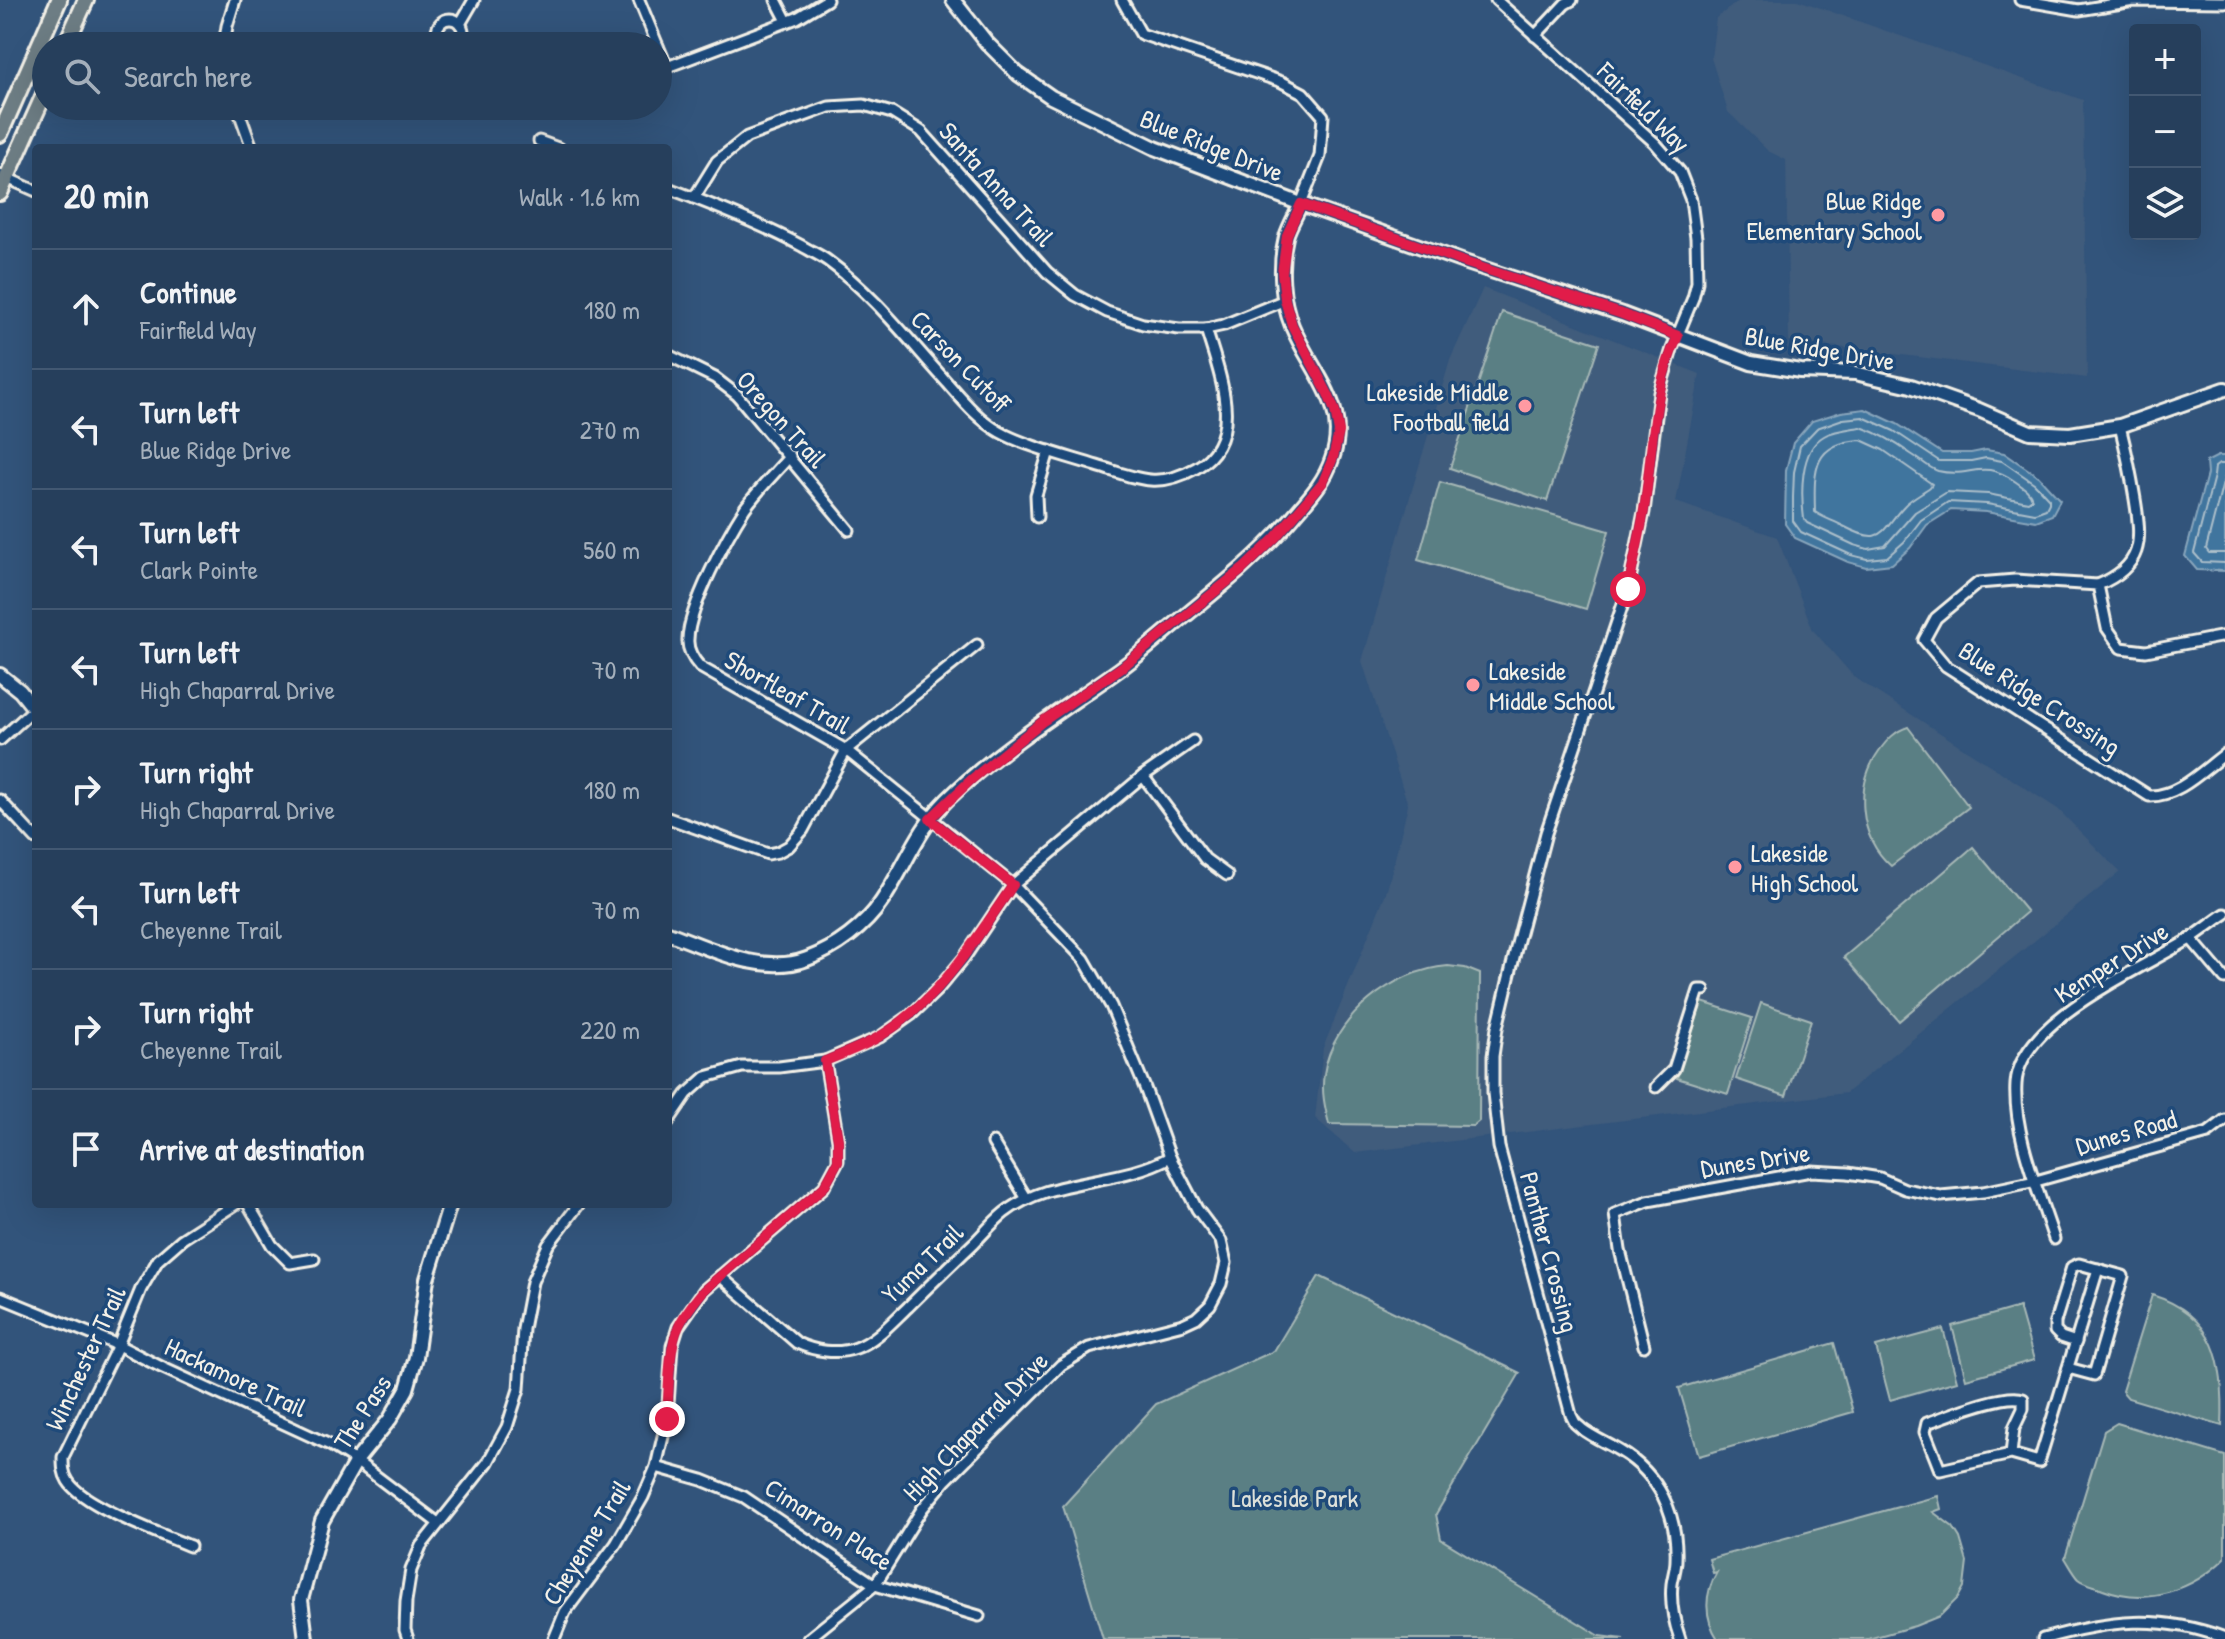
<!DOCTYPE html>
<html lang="en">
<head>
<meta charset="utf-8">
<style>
  :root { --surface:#263f5c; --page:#324a65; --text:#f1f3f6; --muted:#a4afbb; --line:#425872 }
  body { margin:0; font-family:"Patrick Hand",sans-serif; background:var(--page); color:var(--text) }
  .controls { position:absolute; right:24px; top:24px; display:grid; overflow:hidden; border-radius:8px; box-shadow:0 8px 32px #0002 }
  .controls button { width:72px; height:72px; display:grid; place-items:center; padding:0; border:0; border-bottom:2px solid var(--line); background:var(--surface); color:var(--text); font:40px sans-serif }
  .stop { position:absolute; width:24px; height:24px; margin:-18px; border:6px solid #e11d48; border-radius:50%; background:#fff }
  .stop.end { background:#e11d48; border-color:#fff; box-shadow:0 2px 8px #0008 }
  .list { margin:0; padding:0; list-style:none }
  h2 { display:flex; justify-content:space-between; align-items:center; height:104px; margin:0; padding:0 32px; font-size:34px }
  h2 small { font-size:26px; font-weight:400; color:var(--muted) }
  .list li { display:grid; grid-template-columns:52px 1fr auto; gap:24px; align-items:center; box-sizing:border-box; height:120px; padding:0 32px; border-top:2px solid var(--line) }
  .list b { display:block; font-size:30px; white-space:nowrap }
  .list p { margin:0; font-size:26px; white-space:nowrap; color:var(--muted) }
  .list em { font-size:26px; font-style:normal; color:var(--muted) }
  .icon { flex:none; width:44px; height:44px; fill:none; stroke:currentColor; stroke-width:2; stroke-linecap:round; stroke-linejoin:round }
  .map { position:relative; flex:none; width:2225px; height:1639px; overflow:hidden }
  .search { position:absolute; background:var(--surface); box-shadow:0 8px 32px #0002; left:32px; top:32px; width:640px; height:88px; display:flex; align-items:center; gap:20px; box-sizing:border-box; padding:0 28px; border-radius:44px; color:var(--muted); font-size:30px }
  .panel { position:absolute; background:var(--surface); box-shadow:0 8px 32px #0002; left:32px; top:144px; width:640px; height:1064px; border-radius:8px }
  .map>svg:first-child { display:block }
  .built { fill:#3f5b7c }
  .green { fill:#5a7f84; stroke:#a7b8b6; stroke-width:2 }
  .water { fill:#41749e; stroke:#89a6bc; stroke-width:2 }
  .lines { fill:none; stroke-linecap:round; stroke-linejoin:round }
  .shore { stroke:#acbfca; stroke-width:2 }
  .street-casing { stroke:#f4f1e8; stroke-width:15 }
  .secondary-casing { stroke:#f4f1e8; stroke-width:18 }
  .primary-casing { stroke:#f4f1e8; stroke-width:20 }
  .street { stroke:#1f4a7a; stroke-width:9 }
  .secondary { stroke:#1f4a7a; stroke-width:12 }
  .primary { stroke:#6d7d84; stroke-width:14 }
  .route { stroke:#e11d48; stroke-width:10 }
  .poi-dot { fill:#ff9aa2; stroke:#1f4a7a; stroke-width:3 }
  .labels { text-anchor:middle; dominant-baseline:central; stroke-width:7; stroke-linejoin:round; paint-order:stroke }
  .street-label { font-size:26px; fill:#f4f1e8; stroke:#1f4a7a }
  .poi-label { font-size:26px; fill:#f4f1e8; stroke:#1f4a7a; text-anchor:end }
  .park-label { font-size:26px; fill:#dde0d9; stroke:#1f4a7a }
</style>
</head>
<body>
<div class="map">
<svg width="2225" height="1639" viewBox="0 0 2225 1639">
  <rect width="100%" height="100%" fill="#32547b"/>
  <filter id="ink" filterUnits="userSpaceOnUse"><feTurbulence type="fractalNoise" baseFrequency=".0125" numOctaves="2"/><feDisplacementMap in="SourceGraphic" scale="16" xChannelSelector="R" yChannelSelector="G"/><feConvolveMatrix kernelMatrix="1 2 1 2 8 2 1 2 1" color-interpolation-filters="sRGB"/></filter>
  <g filter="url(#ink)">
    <g class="built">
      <polygon points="1740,0 1798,0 2083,100 2087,378 1789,341 1786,160 1768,151 1728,112 1711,58 1716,18"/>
      <polygon points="1483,288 1700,374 1676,502 1777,537 1813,630 1855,678 2058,809 2120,872 1846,1093 1355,1153 1315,1118 1323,1048 1387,890 1408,805 1362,661 1450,360"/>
    </g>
    <g class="green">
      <polygon points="1502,312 1599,344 1547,501 1450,468"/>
      <polygon points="1440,482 1609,531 1586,609 1418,560"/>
      <path d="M1908,727l61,80 -78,59c-33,-29 -36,-81 -12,-115 8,-11 16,-20 29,-24z"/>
      <polygon points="1973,847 2027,912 1899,1021 1844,957"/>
      <path d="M1448,966l17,2 15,6 -1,147 -6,5 -144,-2c-4,-16 -8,-33 -5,-50 8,-56 69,-104 124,-108z"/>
      <polygon points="1702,1002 1752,1018 1728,1094 1677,1078"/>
      <polygon points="1761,1003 1811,1020 1786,1096 1736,1079"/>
      <polygon points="1319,1276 1520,1373 1436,1514 1441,1539 1600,1636 1624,1639 1103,1639 1063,1506 1156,1404 1274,1351"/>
      <path d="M2152,1295c64,20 73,68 70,131l-94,-28 -6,-7z"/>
      <polygon points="2019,1307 2034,1360 1966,1379 1952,1326"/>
      <polygon points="1943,1329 1957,1381 1890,1400 1876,1347"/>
      <polygon points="1834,1343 1853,1412 1699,1456 1679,1388"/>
      <path d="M2117,1423l108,33v102c-32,32 -78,48 -122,31 -7,-3 -18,-5 -24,-10 -5,-5 -10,-15 -14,-21l39,-127z"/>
      <path d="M1938,1496l3,13 -8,3 20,15 7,11 7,24 -3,25 -6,11 -18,18 -25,10 -47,13h-150c-14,-21 -14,-45 -1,-67l-4,1 -4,-14z"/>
    </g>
    <g class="water">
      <polygon points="1865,409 1897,424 1942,453 1971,453 1986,450 2004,453 2039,477 2060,500 2052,515 2036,521 1986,512 1951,510 1927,525 1910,548 1892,564 1866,567 1848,562 1795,538 1785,524 1786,470 1793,443 1812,421 1841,412"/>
      <polygon points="2218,456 2225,456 2225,571 2197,570 2185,556 2207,474 2206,462"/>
    </g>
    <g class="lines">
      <g class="shore">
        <polygon points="1863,417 1894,431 1939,461 1971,461 1986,458 2002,461 2034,483 2049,499 2049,503 2046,509 2035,513 1987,504 1948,502 1921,520 1904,542 1887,557 1867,559 1851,555 1801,532 1793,521 1793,497 1794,472 1800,446 1817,428 1843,419"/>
        <path d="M1861,427c18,6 35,16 50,27 9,5 17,14 27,17 33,8 43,-14 78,11 7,5 14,9 16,17l-4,3 -40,-8 -41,-2 -32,20 -30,34 -17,3 -14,-4 -47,-22 -3,-4c-3,-24 -5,-69 20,-83 11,-6 25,-7 37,-9z"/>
        <path d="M1861,440l22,10 49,34 -2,3c-8,6 -19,11 -26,19 -25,27 -21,41 -61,20 -9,-5 -20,-8 -28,-14 -1,-41 -3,-69 46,-72z"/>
        <polyline points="2225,464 2219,464 2215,467 2214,476 2194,553 2202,562 2225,563"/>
        <polyline points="2225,475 2206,549 2209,553 2225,553"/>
      </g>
      <g class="street-casing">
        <g id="street">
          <polyline points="639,0 658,46"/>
          <polyline points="776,0 787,21"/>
          <polyline points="1122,0 1141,34 1282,82 1303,93 1323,116 1320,156 1301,204"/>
          <path d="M1496,0l159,143 25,29 11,28 5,38 1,44 -4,16 -21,51 -13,44 -15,119 -16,77 -82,244 -28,107 -21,88 -4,28v37l6,54 72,268 4,8 7,6c12,9 25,14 38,22 39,23 58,64 56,109 0,8 -3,16 -4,24 -2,19 2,38 8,55"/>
          <polyline points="2020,0 2079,10 2134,1 2225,2"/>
          <circle cx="450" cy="32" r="13"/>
          <polyline points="460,24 474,0"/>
          <polyline points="1535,36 1565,4 1572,0"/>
          <polyline points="224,46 227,26 235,0"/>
          <polyline points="658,46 667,67 797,18 827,0"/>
          <polyline points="237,106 252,148"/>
          <polyline points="539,141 558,148"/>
          <polyline points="0,175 36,191"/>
          <path d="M668,188c45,17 91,35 134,58 8,5 18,9 26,15 44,32 79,77 115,117 17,19 34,41 57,54 25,14 69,25 97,34 40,12 60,24 99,2 51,-30 23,-95 10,-139"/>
          <polyline points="694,198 717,161 747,137 829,107 864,105 892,113 921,131 1047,272 1075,295 1107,312 1143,324 1179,329 1206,329 1224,325 1285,300"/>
          <polyline points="668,355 715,378 737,395 849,530"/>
          <path d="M790,456c-15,17 -32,34 -45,52 -18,28 -56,99 -57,131 -1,11 5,20 12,28l146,83 167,135 71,74 27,47 34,82 25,69 27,52 24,32 5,22 -5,21 -11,21 -14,13 -13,6 -94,24 -28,17 -115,115 -24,29 -47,76 -67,54"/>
          <polyline points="1037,517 1036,495 1049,451"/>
          <path d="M2098,585c45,-19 44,-43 37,-86 -4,-25 -9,-49 -15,-73"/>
          <path d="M2225,636l-79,15 -25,-3 -14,-20 -9,-43 -83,-5 -37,3 -42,35 -12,22 22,26 203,130c29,1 54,-26 76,-42"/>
          <polyline points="0,740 34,709"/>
          <polyline points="1143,776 1205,859 1227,875"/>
          <polyline points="0,800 36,839"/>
          <polyline points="668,818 768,854 778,852 789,846 803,830 846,750 977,645"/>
          <polyline points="2191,939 2225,979"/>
          <polyline points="1656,1087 1674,1069 1699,990 1704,990"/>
          <polyline points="668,1122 687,1094 706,1077 742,1067 779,1067 825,1061 880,1037 911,1015 938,989 964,958 1013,885 1143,776 1193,741"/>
          <polyline points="993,1143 1027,1199"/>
          <polyline points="248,1204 272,1245 290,1263 314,1259"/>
          <path d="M2054,1239c-15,-47 -41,-106 -38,-155 3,-64 126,-115 174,-145 12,-8 23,-17 35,-25"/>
          <path d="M720,1276l77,67c17,8 40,12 59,5 20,-7 37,-27 52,-41 22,-22 44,-43 66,-64 10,-10 19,-21 30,-30 47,-37 114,-27 166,-56"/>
          <polyline points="0,1297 118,1345 163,1368 330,1445 356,1461 438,1523"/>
          <polyline points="1644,1346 1620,1250 1615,1214 1648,1201 1811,1171 1848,1173 1880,1178 1905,1189 1941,1196 1983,1192 2036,1181 2208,1133 2225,1120"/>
          <polyline points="2068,1368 2094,1375 2123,1276 2079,1264 2072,1267 2055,1322 2055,1331 2061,1337 2076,1342"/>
          <path d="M2011,1454l-71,16 -15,-38 2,-9c20,-7 78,-31 96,-24v10l-9,19 -3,26 28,8 59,-193"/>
          <polyline points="656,1467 702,1480 744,1497 875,1585 979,1616"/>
          <path d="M190,1546c-29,-12 -108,-41 -122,-65 -5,-8 -5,-15 -5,-24l55,-112 23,-56 17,-29 24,-21 54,-35"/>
          <polyline points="408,1639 405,1630 406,1601 411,1570 421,1546 488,1462 507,1427 519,1389 523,1329 532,1282 548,1245 579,1204"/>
          <polyline points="554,1639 565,1612 616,1544 643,1497 656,1467 667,1419 672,1346 678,1327 704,1290 824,1187 838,1161 838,1140 825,1061"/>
          <path d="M2043,1639c66,-19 117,-25 182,-1"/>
        </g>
      </g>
      <g class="secondary-casing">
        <g id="secondary">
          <polyline points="953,0 987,43 1018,74 1051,97 1155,148 1301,204 1464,262 1622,314 1751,363 1800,371 1855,373 1911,386 1979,410 2030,432 2070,434 2120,426 2225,389"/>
          <polyline points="0,675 20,691 36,711"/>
          <path d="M668,933c41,15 94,43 139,26 28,-10 58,-32 75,-58 23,-34 35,-71 65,-101 52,-51 114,-89 173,-131 22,-16 44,-36 65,-53 38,-31 75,-61 107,-98 16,-19 32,-35 40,-59 19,-53 -21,-87 -40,-133 -11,-27 -13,-61 -6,-89 3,-11 10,-22 15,-33"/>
          <polyline points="306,1639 301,1600 322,1521 356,1461 390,1419 407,1389 416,1357 427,1279 450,1204"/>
        </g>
      </g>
      <g class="primary-casing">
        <g id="primary">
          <polyline points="65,46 86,0"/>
          <polyline points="0,134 59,0"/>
          <polyline points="0,193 46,90"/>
        </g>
      </g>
      <use href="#street" class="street"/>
      <use href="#secondary" class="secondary"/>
      <use href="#primary" class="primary"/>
    </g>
  </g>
  <g class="lines" filter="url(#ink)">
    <path class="route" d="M667,1419c2,-25 1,-72 12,-93 6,-13 16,-25 25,-36l120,-103 14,-26v-21l-13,-79c19,-8 40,-15 57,-26 59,-36 93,-95 131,-150l-83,-66 42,-40 71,-58 79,-54 121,-98 32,-31 48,-56 10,-24 6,-26 -4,-21 -7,-17 -36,-69 -7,-25 -3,-27 5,-38 14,-31 163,58 158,52 56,22c-26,54 -25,116 -34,174 -4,27 -11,53 -16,79"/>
  </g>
  <g class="poi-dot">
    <circle cx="1938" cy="215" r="8"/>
    <circle cx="1525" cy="406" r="8"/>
    <circle cx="1473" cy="685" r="8"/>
    <circle cx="1735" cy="867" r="8"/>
  </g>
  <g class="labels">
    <g class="street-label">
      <text transform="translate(1644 107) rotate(44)">Fairfield Way</text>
      <text transform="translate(1212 145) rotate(22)">Blue Ridge Drive</text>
      <text transform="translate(997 184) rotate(48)">Santa Anna Trail</text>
      <text transform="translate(1820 348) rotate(10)">Blue Ridge Drive</text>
      <text transform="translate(961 361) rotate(46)">Carson Cutoff</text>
      <text transform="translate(782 419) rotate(48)">Oregon Trail</text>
      <text transform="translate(788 692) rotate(30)">Shortleaf Trail</text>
      <text transform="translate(2040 698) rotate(33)">Blue Ridge Crossing</text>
      <text transform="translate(2111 962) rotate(-32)">Kemper Drive</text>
      <text transform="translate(2126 1132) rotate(-16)">Dunes Road</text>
      <text transform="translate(1755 1160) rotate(-9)">Dunes Drive</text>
      <text transform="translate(1550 1252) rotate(75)">Panther Crossing</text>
      <text transform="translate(922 1263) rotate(-44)">Yuma Trail</text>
      <text transform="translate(85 1358) rotate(-65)">Winchester Trail</text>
      <text transform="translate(236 1377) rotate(25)">Hackamore Trail</text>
      <text transform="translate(362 1412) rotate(-57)">The Pass</text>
      <text transform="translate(975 1426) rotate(-46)">High Chaparral Drive</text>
      <text transform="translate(829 1524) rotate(33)">Cimarron Place</text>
      <text transform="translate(586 1542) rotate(-58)">Cheyenne Trail</text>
    </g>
    <g class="poi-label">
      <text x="1922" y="200">Blue Ridge<tspan x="1922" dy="30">Elementary School</tspan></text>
      <text x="1509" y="391">Lakeside Middle<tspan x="1509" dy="30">Football field</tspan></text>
      <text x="1489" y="670" text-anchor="start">Lakeside<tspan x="1489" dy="30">Middle School</tspan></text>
      <text x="1751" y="852" text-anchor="start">Lakeside<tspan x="1751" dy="30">High School</tspan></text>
    </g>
    <g class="park-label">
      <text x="1295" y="1497">Lakeside Park</text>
    </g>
  </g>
</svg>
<div class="controls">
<button>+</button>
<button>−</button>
<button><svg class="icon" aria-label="layers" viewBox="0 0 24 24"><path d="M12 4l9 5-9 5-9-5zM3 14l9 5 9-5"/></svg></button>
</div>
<div class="stop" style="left:1628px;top:589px"></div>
<div class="stop end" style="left:667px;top:1419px"></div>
<div class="search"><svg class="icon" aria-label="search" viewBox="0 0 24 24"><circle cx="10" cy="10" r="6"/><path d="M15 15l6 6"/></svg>Search here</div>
<section class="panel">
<h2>20 min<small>Walk · 1.6 km</small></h2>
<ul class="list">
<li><svg class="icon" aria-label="ahead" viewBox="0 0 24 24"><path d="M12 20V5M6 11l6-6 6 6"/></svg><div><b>Continue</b><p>Fairfield Way</p></div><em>180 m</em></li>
<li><svg class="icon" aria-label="left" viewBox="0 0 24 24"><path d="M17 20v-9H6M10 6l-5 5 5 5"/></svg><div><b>Turn left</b><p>Blue Ridge Drive</p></div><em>270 m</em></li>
<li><svg class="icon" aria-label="left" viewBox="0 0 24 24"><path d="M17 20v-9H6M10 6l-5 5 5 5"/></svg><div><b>Turn left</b><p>Clark Pointe</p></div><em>560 m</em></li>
<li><svg class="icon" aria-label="left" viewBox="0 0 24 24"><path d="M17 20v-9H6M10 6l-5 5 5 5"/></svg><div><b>Turn left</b><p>High Chaparral Drive</p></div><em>70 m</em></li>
<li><svg class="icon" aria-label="right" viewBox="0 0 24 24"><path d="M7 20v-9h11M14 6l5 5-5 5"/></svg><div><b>Turn right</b><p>High Chaparral Drive</p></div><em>180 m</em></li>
<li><svg class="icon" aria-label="left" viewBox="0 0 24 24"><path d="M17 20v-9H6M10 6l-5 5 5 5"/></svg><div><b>Turn left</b><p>Cheyenne Trail</p></div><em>70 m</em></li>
<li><svg class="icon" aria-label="right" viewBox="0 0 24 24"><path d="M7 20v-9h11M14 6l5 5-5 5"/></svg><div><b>Turn right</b><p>Cheyenne Trail</p></div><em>220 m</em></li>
<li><svg class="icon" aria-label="arrive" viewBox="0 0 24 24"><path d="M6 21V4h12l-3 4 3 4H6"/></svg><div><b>Arrive at destination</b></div></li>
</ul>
</section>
</div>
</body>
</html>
